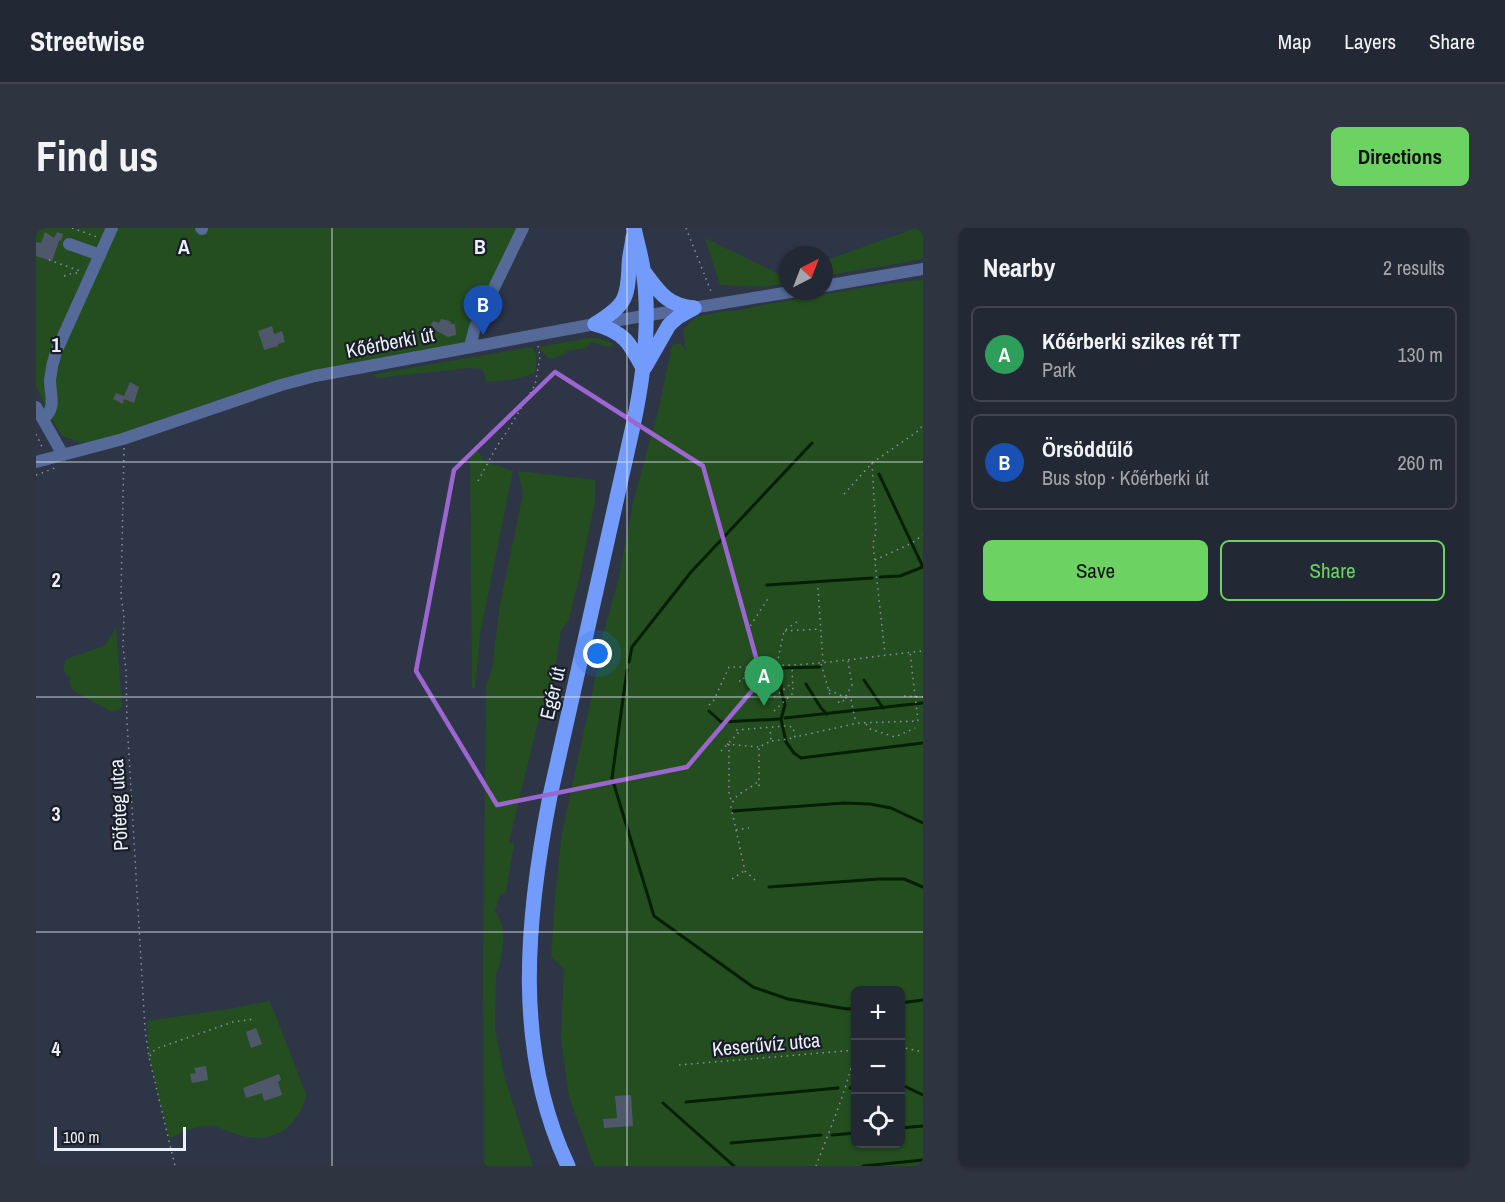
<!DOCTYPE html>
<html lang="en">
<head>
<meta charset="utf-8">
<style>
  :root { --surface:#222834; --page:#2e3440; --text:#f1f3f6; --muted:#a2a6ac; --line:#3f444f; --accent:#6cd362 }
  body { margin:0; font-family:"Archivo Narrow",sans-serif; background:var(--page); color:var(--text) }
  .controls { position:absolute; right:18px; bottom:18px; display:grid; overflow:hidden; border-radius:9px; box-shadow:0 2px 4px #0004 }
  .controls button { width:54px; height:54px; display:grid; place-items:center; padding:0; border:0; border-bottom:2px solid var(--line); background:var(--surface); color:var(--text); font:30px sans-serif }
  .compass { position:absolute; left:743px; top:18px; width:54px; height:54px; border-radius:50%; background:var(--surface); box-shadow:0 2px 4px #0004; rotate:42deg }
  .scale { position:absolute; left:18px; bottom:15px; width:132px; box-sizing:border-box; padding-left:6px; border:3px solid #eaeffb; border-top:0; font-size:16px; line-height:21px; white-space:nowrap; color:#eaeffb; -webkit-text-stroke:4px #191d25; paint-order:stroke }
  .you { position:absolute; left:562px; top:426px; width:21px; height:21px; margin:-15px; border:4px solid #fff; border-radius:50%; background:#1a73e8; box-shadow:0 0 0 9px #1a73e833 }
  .badge { display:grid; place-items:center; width:39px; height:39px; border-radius:50%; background:var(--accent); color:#fff; font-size:20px; font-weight:700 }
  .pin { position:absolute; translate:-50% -50px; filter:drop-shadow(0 2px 3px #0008) }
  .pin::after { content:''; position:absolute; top:32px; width:21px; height:18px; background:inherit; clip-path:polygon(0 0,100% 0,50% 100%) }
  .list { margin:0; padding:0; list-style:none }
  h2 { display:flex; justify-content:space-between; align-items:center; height:78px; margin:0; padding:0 24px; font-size:26px }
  h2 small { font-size:20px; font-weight:400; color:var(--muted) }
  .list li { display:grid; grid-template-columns:39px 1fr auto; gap:18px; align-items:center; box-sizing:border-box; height:96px; margin:0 12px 12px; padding:0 12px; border:2px solid var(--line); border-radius:9px }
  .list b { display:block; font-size:22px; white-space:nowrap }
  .list p { margin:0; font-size:20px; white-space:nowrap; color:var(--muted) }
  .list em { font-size:20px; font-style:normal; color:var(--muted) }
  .actions { display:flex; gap:12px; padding:18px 24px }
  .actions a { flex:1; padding:14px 0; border:2px solid var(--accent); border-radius:9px; text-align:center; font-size:21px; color:var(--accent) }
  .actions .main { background:var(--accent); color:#111 }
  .icon { flex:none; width:33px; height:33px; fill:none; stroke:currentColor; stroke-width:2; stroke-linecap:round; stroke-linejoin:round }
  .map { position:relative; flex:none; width:887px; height:938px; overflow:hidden; border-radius:9px }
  header { display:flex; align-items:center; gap:36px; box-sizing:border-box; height:84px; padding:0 30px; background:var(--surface); border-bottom:2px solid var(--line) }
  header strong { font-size:28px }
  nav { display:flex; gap:33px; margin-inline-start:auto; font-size:21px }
  .intro { display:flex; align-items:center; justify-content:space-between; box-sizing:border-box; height:144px; padding:0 36px }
  h1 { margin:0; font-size:42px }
  .button { padding:15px 27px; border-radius:9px; background:var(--accent); color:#111; font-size:21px; font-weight:700 }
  main { display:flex; gap:36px; padding:0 36px }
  aside { flex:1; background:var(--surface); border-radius:9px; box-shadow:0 2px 4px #0004 }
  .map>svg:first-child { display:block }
  .green { fill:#244e20; fill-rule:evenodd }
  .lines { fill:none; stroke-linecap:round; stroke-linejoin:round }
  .stream { stroke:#032102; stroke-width:3 }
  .building { fill:#4f586b }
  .path { stroke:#8b91a0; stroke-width:1.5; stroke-dasharray:1.5 4.5; stroke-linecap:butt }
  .minor { stroke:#556a99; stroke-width:12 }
  .major { stroke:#739bfb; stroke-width:15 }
  .marked { fill:none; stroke:#9c66d1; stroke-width:4.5; stroke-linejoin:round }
  .grid { fill:none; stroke:#eaeffb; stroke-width:1.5; stroke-opacity:0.55 }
  .labels { text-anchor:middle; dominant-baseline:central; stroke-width:4.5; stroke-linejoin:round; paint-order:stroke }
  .street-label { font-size:20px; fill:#eaeffb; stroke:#191d25 }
  .grid-label { font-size:20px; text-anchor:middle; font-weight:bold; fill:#eaeffb; stroke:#191d25; stroke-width:4.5; stroke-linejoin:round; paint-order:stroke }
</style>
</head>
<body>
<header>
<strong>Streetwise</strong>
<nav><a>Map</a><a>Layers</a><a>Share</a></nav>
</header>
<div class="intro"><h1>Find us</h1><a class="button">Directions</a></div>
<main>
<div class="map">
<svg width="887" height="938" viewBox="0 0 887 938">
  <rect width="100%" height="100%" fill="#2d3546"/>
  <g class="green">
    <polygon points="0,0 487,0 434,119 317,140 87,211 44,215 26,208 12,184 0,158"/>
    <polygon points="880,0 887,0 887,31 788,48 788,33"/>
    <polygon points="669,10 747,48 752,46 752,55 727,59 684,57"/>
    <path d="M887,52v886h-329l-25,-69 -8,-58 3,-70 -13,-12 4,-59 7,-65 40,-186 -2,-2 19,-68 14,-75 25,-90 14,-67 8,-2 6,8 -3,-21 12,-13 31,-6 16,-1 10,-3 102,-18 55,-8zM820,762h44v154h-44z"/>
    <polygon points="552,110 562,110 576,115 576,118 572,119 555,114 550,120 530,123 528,127 514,131 504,122 504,119"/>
    <polygon points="496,119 501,128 499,145 480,151 451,154 446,141 434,140 340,150 339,146"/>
    <polygon points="434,223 442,223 448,233 477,243 444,407 439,460 436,460"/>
    <path d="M482,243l77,9v21l-16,78 -11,43 -7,8 -12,81 -10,7 -30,124 5,2 -8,48 -6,2 -5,18c2,2 4,5 5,8 6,13 2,42 -4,54l-1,56 10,49 28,87h-47l-2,-4 -1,-195 3,-282 6,-16 8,-65 23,-110z"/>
    <polygon points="80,400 86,480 76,484 36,462 33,454 34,449 31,448 27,441 30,431 68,418"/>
    <path d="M234,773l36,93c-1,12 -7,20 -14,29 -15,16 -36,18 -56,11 -9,-3 -18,-8 -27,-8 -13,-1 -28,8 -40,12l-20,-81 -2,-36 81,-12z"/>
  </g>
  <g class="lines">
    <g class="stream">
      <polyline points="843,246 887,339"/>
      <polyline points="844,349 864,348 887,339"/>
      <polyline points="731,357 836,350"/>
      <polyline points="593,434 596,419 655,344 776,215"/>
      <polyline points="784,439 745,440 745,462 749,477 745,491 750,514 758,525 765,530 887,515"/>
      <polyline points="591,442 576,550 618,688 717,759 752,771 811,781 820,780"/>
      <polyline points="828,452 847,480"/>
      <polyline points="770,456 785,480 791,486"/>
      <polyline points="673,483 685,494 745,491"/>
      <polyline points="749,490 887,475"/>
      <polyline points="697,583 808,575 834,576 855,580 887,595"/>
      <polyline points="733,659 843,651 868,651 887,659"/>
      <polyline points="864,775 887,772"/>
      <polyline points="819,832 820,833"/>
      <polyline points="864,858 868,858 887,867"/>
      <polyline points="814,860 820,859"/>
      <polyline points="650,874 802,860"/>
      <polyline points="627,875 698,938"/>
      <polyline points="864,900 887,898"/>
      <polyline points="796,907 820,905"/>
      <polyline points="695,915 785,907"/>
      <polyline points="827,938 887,932"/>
    </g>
  </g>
  <g class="building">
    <polygon points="9,4 18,10 21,4 27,6 25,13 21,12 23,13 16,33 0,28 0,14 5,15"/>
    <polygon points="405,91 414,93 415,96 419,96 420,107 412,109 394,99 397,93 403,95"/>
    <polygon points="236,98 238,106 246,103 249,114 242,116 242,118 228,122 222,103"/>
    <polygon points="94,154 103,159 98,175 88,171 87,176 77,171 80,165 88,168"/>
    <polygon points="220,800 226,816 215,820 210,804"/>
    <polygon points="170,838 172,852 156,855 154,846 160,845 158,840"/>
    <polygon points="243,846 245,852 242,854 246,867 228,873 226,865 210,870 207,860"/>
    <polygon points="595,867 597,898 568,900 567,891 581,890 579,868"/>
  </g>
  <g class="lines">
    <g class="path">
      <polyline points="36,0 61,9"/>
      <polyline points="650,0 676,66"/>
      <polyline points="13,32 44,43"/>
      <polyline points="28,48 37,45 44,45"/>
      <polyline points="768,70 784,67"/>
      <polyline points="0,206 7,221"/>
      <polyline points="88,220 85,369 88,387 87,419 90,442 91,493 109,801 113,829 139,938"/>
      <polyline points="836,235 840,304 837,316 849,426"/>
      <polyline points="0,247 19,240"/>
      <polyline points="442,253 461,218 472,202 499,157 504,129 502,118"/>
      <polyline points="808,266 836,235 882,203 887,197"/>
      <polyline points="839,332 876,315 887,307"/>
      <polyline points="782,360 787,434"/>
      <polyline points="749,403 783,401"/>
      <polyline points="741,436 748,403 762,393"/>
      <polyline points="785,436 794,467"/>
      <path d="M703,453h4l4,-14c20,-3 40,-1 60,-3 39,-3 77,-9 116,-13"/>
      <polyline points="793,462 815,472 820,495"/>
      <polyline points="731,467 713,400 733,369"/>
      <polyline points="868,468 887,469"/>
      <polyline points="738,469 756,455"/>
      <polyline points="802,474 806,475 816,457 812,433"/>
      <polyline points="673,477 677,474 693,439 710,439"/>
      <polyline points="738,483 757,465 756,438"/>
      <polyline points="830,496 834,501 859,509 879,500"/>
      <polyline points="700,502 749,498 757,499 759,509 822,495 882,493 874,424"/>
      <polyline points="736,513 753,511 759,508"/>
      <polyline points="691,516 722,519"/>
      <polyline points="693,516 693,567 696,574"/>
      <polyline points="685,523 705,502"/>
      <polyline points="723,558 723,519 735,513 734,500"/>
      <polyline points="700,602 713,600"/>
      <polyline points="696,651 708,643"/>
      <path d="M719,652l-10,-9 -14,-64c4,-16 19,-16 28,-27"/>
      <polyline points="864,819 887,824"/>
      <polyline points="114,828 116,824 122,820 197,794 219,791"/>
      <polyline points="643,837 820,822"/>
      <path d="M780,938c7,-19 41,-101 37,-115"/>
    </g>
    <g class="minor">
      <polyline points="165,0 166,1"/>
      <polyline points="33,16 64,27"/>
      <polyline points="788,58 887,41"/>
      <polyline points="434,119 439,99 487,0"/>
      <polyline points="0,179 27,227"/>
      <path d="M7,191c14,-11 7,-24 7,-39 1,-10 3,-19 6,-28l56,-124"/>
      <polyline points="0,234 87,211 245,157 279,148 559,96 760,63"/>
    </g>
    <g class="major">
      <path d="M609,45c15,20 22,32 49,35"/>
      <path d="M559,96c29,-18 33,-24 34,-58 0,-9 3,-19 4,-29"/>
      <path d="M559,96c29,8 35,19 48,44"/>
      <polyline points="609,139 633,97 642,89 658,80"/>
      <path d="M532,938c-55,-117 -42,-247 -18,-370l83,-370c11,-51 18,-105 10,-157 -2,-14 -6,-27 -9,-41"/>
    </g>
  </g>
  <path class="marked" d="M519,144l148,94 59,213 -75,88 -190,38 -81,-134 38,-201z"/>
  <path class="grid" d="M296,0v938M591,0v938M0,234h887M0,469h887M0,704h887"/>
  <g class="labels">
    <g class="street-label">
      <text transform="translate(354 114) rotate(-11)">Kőérberki út</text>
      <text transform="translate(516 465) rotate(-77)">Egér út</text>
      <text transform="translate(82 577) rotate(-93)">Pöfeteg utca</text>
      <text transform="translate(730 816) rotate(-5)">Keserűvíz utca</text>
    </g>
  </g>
  <g class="grid-label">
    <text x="148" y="26">A</text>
    <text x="444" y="26">B</text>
    <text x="20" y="124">1</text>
    <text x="20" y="359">2</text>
    <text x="20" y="593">3</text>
    <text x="20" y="828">4</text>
  </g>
</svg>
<div class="controls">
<button>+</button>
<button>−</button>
<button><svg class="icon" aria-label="locate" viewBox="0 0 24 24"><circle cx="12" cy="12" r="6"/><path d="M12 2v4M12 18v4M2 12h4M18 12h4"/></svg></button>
</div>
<svg class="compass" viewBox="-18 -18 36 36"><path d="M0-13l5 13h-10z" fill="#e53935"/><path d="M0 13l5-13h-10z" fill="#a2a6ac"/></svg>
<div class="scale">100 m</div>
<div class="you"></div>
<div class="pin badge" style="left:728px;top:478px;background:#2e9e5b">A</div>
<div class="pin badge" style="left:447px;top:107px;background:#1a4fb4">B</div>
</div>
<aside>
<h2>Nearby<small>2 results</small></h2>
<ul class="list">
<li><span class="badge" style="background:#2e9e5b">A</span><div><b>Kőérberki szikes rét TT</b><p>Park</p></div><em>130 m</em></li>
<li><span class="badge" style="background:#1a4fb4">B</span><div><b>Örsöddűlő</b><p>Bus stop · Kőérberki út</p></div><em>260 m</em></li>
</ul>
<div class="actions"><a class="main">Save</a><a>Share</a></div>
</aside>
</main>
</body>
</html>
